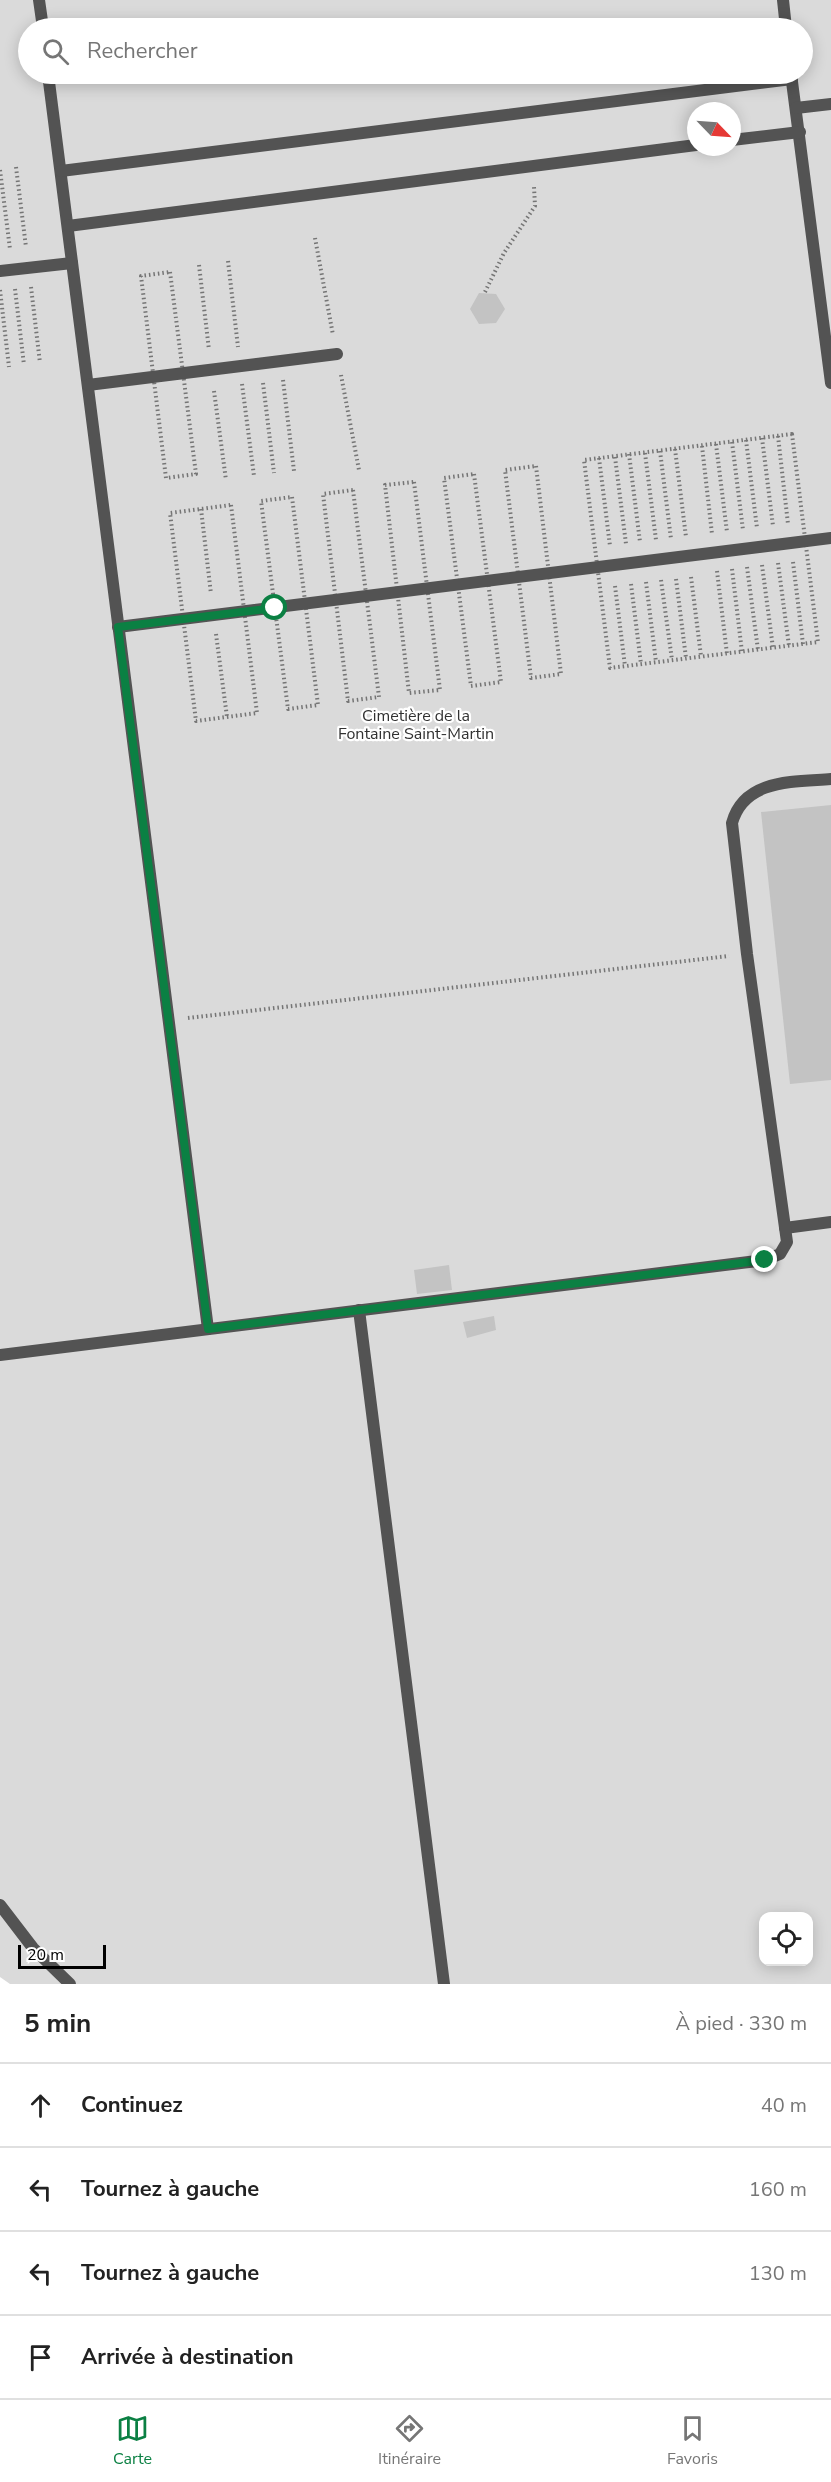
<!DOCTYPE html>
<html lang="fr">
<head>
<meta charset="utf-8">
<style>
  :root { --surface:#fff; --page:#f6f6f6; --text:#222; --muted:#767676; --line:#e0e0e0; --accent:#0b8043 }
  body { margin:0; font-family:"Nunito Sans",sans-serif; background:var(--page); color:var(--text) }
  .controls { position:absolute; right:18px; bottom:18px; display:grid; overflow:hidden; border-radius:12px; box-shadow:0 3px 15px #0003 }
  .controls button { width:54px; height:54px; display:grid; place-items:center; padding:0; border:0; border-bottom:2px solid var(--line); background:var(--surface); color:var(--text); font:30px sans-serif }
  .compass { position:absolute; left:687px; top:102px; width:54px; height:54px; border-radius:50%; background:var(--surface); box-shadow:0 3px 15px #0003; rotate:115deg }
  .scale { position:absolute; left:18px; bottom:15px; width:88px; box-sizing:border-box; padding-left:6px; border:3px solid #000; border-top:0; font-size:16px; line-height:21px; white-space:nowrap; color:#000; -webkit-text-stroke:4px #fff; paint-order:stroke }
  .stop { position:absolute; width:18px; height:18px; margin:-14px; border:4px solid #0b8043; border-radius:50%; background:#fff }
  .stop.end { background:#0b8043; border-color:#fff; box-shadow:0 2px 6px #0008 }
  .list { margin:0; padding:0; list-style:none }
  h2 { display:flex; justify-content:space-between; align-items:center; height:78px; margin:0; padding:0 24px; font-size:26px }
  h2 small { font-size:20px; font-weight:400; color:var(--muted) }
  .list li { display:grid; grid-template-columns:39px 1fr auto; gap:18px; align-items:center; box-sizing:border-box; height:84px; padding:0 24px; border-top:2px solid var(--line) }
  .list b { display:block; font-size:22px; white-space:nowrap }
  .list em { font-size:20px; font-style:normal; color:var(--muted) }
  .icon { flex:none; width:33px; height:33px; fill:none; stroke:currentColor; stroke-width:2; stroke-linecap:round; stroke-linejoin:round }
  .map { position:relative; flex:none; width:831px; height:1984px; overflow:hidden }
  .search { position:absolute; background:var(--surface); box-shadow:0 3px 15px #0003; left:18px; right:18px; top:18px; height:66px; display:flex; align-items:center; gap:15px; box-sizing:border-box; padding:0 21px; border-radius:33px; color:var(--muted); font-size:22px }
  .sheet { height:414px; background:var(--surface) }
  nav { display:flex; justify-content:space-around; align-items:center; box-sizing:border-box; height:84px; border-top:2px solid var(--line); background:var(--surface); font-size:16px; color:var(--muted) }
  nav a { display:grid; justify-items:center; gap:3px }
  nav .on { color:var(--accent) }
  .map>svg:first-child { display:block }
  .green { fill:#dadada; fill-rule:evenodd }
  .building { fill:#c3c3c3 }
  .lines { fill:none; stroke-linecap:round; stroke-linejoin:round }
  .path { stroke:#757575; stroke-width:4; stroke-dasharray:1.5 3; stroke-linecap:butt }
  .lane { stroke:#535353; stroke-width:12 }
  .route { stroke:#0b8043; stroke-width:8 }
  .labels { text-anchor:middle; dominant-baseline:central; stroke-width:4.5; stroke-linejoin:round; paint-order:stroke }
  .park-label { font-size:16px; fill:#313131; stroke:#fff }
</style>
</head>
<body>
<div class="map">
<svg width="831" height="1984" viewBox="0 0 831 1984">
  <rect width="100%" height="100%" fill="#fff"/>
  <path class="green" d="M0,0h831v1984h-821l-10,-7zM28,28h774v46h-774zM696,111h36v36h-36zM764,1916h44v46h-44z"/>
  <g class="building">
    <polygon points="479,293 496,294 505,309 496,323 479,324 470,309"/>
    <polygon points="831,805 831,1080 790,1084 761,812"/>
    <polygon points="449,1265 452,1290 417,1294 414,1270"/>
    <polygon points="494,1316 496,1330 467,1338 463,1322"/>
  </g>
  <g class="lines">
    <g class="path">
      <polyline points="16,167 26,247"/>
      <polyline points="0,170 10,249"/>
      <polyline points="315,238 333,335"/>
      <polyline points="228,261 238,347"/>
      <polyline points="199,265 209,350"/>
      <polygon points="170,272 196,474 166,478 141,276"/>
      <polyline points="31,287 40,363"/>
      <polyline points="15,289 24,365"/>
      <polyline points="0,290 9,367"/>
      <polyline points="485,292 504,253 535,206 534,187"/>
      <polyline points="341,375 359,470"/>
      <polyline points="283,380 294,471"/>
      <polyline points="263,383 274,473"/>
      <polyline points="242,384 254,476"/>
      <polyline points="214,391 226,480"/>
      <polygon points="792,434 818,642 610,668 584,460"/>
      <polyline points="778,436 788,524"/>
      <polyline points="762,438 773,526"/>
      <polyline points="746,440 757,528"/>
      <polyline points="732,442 743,530"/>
      <polyline points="716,444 727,532"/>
      <polyline points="702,446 712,534"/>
      <polyline points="675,449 686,537"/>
      <polyline points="660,451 671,539"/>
      <polyline points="645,453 656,540"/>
      <polyline points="629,454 640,542"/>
      <polyline points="615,457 626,544"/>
      <polyline points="599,458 610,546"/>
      <polygon points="536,466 561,674 531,678 505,470"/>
      <polygon points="474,474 501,682 471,686 444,478"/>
      <polygon points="414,482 440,690 409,693 385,485"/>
      <polygon points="353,490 379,697 348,701 323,494"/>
      <polygon points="292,497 318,705 288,709 261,501"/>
      <polygon points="231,505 257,713 196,721 170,513"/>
      <polyline points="201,509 211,594"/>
      <polyline points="793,562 803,644"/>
      <polyline points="778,563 789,646"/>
      <polyline points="762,565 773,648"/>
      <polyline points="747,567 758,650"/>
      <polyline points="732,569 742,652"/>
      <polyline points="717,571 727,654"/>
      <polyline points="691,577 701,656"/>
      <polyline points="676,579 686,658"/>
      <polyline points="661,580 672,660"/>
      <polyline points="646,582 656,662"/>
      <polyline points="631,584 641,664"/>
      <polyline points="615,586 625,666"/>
      <polyline points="216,634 227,717"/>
      <polyline points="188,1018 729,956"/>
    </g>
    <g class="lane">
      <polyline points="39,0 43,28"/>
      <polyline points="783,0 786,28"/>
      <polyline points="48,74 208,1329"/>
      <polyline points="791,74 831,383"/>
      <polyline points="796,108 831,104"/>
      <polyline points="732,140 800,132"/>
      <polyline points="61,171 792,79"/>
      <polyline points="68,226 696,145"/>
      <polyline points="0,271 72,263"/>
      <polyline points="88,385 337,354"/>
      <polyline points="118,627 831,538"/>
      <polyline points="785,1228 831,1222"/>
      <polyline points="359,1310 444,1984"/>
      <path d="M0,1355l765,-95 15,-6 7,-12 -40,-288 -15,-131c12,-44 61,-41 99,-44"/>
      <polyline points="0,1905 33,1948 70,1984"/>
    </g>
  </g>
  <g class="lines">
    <polyline class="route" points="275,608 118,627 208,1329 765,1260"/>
  </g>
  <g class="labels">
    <g class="park-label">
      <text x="416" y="716">Cimetière de la<tspan x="416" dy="18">Fontaine Saint-Martin</tspan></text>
    </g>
  </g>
</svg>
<div class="controls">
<button><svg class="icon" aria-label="locate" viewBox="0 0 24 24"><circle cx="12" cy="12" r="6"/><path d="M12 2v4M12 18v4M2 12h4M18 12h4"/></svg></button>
</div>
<svg class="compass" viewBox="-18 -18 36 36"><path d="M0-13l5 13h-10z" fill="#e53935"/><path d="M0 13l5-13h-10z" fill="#767676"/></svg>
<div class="scale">20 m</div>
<div class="stop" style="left:275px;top:608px"></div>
<div class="stop end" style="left:765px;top:1260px"></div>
<div class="search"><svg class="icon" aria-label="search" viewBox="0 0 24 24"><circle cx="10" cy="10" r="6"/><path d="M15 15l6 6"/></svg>Rechercher</div>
</div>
<section class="sheet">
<h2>5 min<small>À pied · 330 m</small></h2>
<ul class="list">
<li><svg class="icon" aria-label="ahead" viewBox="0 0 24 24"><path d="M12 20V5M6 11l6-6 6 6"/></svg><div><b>Continuez</b></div><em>40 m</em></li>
<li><svg class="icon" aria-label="left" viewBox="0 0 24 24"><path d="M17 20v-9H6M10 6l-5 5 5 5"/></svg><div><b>Tournez à gauche</b></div><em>160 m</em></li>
<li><svg class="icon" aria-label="left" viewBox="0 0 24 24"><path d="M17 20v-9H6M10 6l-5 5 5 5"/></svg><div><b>Tournez à gauche</b></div><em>130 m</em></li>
<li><svg class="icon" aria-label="arrive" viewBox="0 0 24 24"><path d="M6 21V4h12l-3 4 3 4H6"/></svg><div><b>Arrivée à destination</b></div></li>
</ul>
</section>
<nav>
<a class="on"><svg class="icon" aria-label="map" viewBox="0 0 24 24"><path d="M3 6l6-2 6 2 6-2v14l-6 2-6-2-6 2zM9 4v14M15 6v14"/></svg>Carte</a>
<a><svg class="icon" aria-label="directions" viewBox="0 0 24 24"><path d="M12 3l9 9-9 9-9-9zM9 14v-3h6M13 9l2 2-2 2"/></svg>Itinéraire</a>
<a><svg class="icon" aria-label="saved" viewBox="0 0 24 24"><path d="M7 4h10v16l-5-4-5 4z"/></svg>Favoris</a>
</nav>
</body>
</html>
